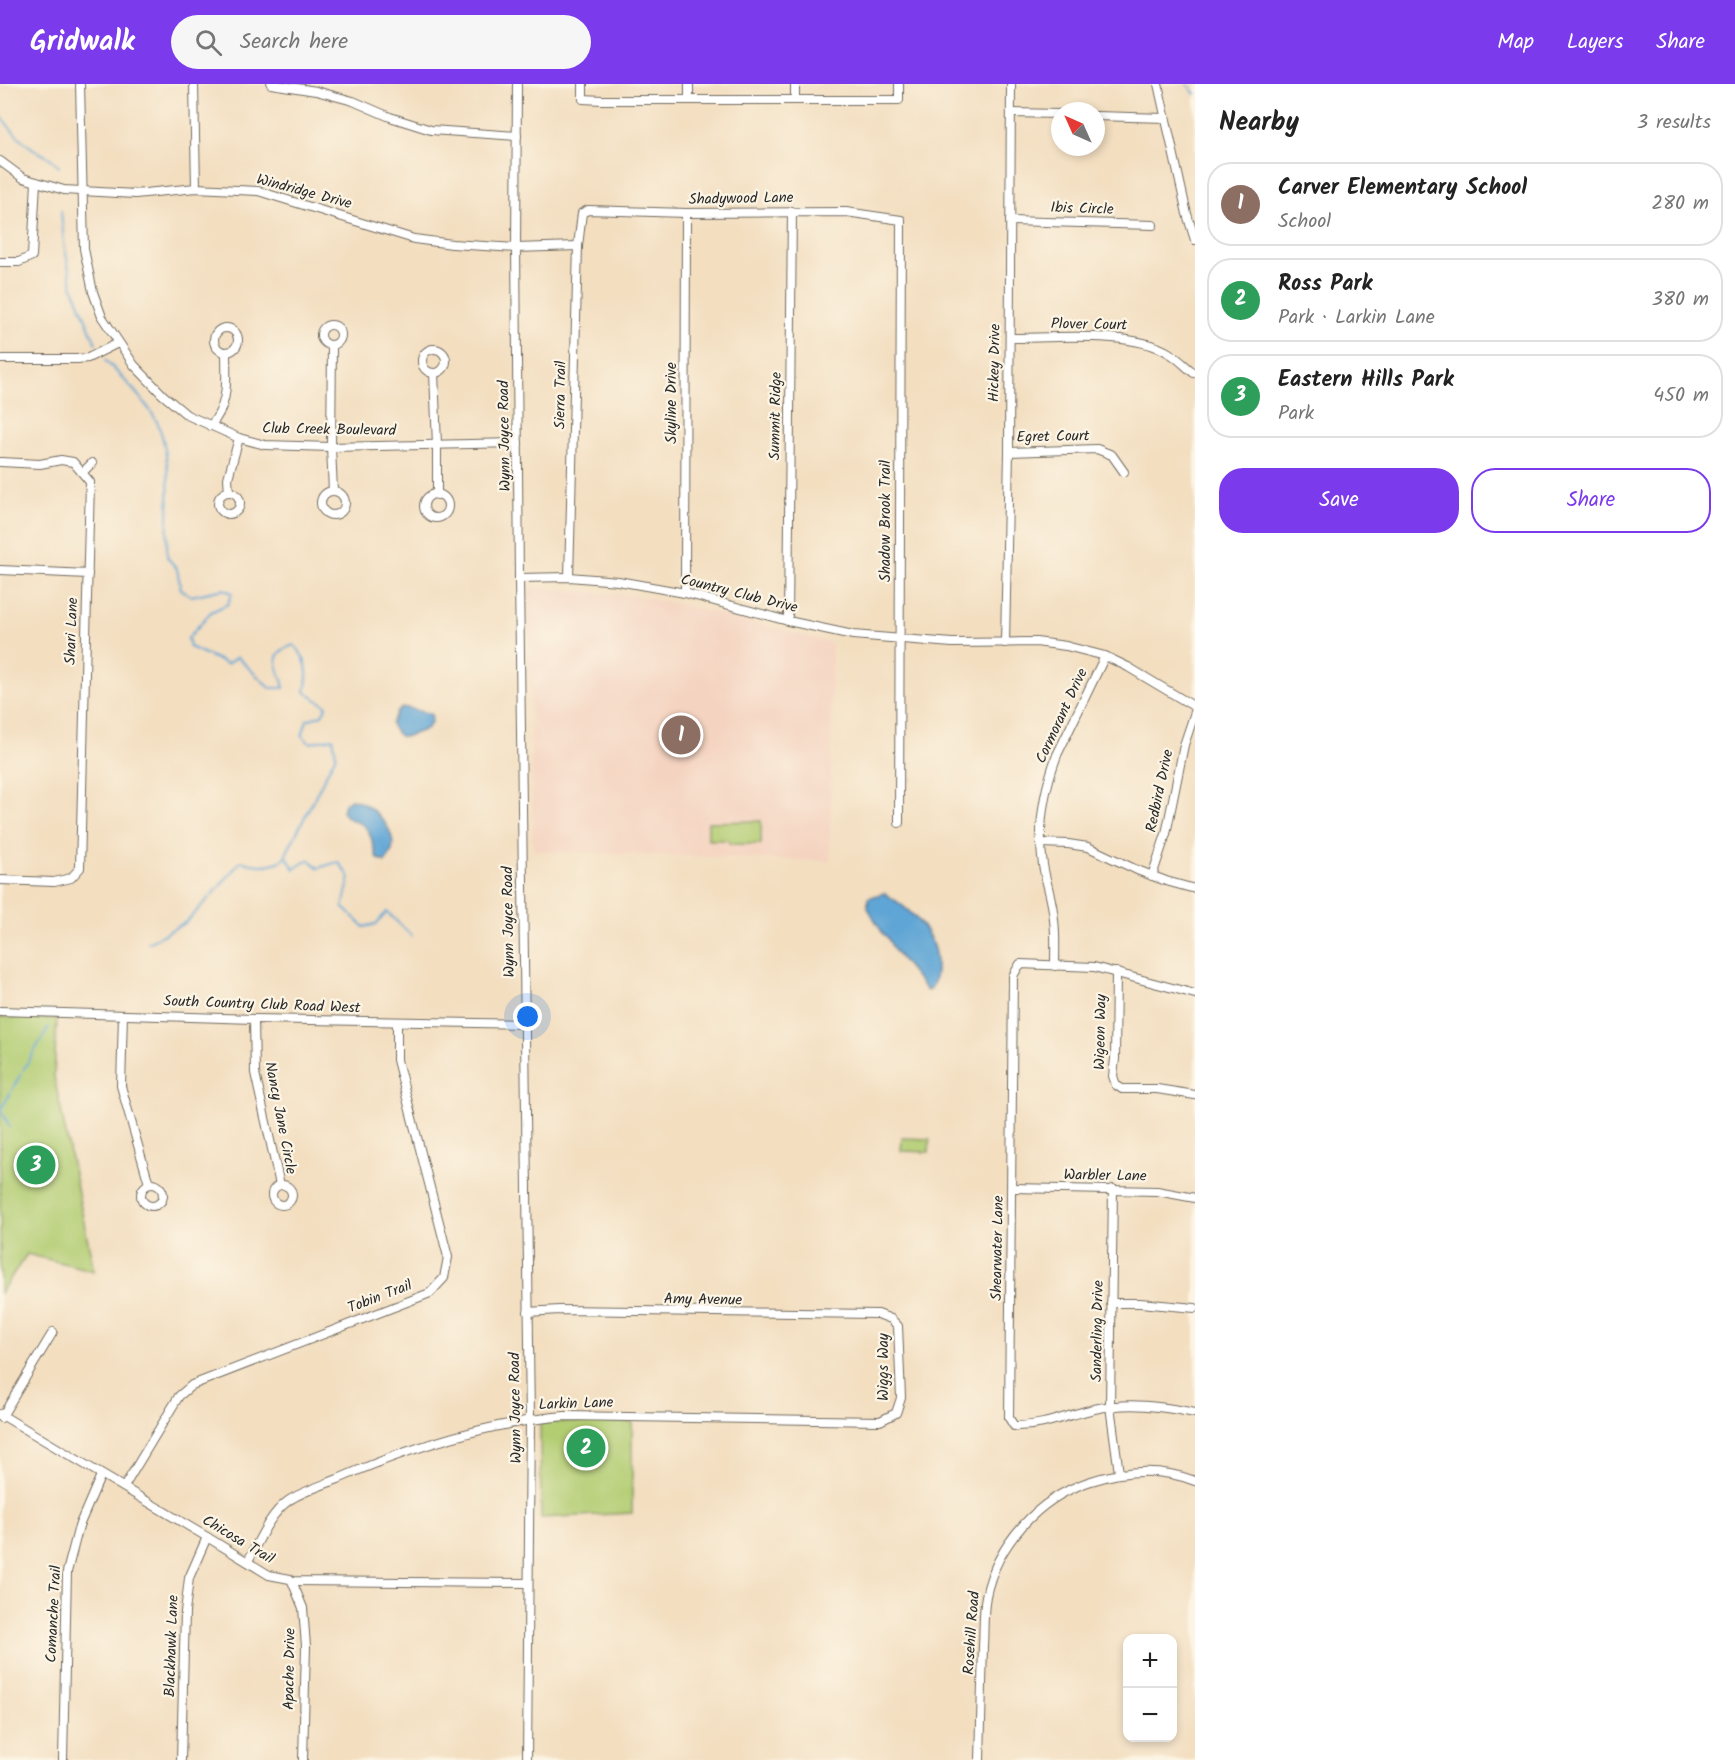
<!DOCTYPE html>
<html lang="en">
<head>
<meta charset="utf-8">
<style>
  :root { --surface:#fff; --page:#f6f6f6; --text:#222; --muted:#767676; --line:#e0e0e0; --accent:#7c3aed }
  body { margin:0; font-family:Kalam,sans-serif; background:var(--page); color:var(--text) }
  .controls { position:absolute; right:18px; bottom:18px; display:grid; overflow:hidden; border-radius:12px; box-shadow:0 3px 9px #0003 }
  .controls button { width:54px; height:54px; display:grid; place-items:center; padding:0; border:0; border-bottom:2px solid var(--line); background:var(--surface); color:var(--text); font:30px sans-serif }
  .compass { position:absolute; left:1051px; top:18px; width:54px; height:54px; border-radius:50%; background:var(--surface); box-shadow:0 3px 9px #0003; rotate:315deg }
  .you { position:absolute; left:528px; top:933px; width:21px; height:21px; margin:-15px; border:4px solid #fff; border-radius:50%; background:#1a73e8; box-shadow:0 0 0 9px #1a73e833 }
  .badge { display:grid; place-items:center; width:39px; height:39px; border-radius:50%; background:var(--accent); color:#fff; font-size:20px; font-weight:700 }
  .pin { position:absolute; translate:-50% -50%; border:3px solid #fff; box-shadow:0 2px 6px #0006 }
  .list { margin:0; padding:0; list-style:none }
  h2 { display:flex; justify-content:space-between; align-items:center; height:78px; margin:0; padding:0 24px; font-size:26px }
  h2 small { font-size:20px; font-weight:400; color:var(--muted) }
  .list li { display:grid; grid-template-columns:39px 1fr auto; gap:18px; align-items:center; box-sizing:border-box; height:84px; margin:0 12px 12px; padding:0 12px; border:2px solid var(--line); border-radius:24px }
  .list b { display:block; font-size:22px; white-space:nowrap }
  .list p { margin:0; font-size:20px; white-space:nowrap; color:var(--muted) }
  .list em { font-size:20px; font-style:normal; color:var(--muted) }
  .actions { display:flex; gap:12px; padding:18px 24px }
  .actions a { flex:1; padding:14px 0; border:2px solid var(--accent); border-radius:24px; text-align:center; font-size:21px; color:var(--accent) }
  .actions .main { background:var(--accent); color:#fff }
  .icon { flex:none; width:33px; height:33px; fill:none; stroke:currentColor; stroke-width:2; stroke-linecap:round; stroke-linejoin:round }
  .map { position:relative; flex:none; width:1195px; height:1676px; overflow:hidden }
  header { display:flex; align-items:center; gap:36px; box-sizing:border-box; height:84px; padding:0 30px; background:var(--accent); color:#fff }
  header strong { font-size:28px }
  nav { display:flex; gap:33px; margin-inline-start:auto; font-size:21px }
  .search { width:420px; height:54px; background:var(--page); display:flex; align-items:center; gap:15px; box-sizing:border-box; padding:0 21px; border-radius:33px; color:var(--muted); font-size:22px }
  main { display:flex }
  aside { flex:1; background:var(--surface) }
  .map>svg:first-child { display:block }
  .built { fill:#f4d3c0 }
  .green { fill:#b3cd73; stroke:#6f7c4f; stroke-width:1.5 }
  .water { fill:#5fa5d5; stroke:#456880; stroke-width:1.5 }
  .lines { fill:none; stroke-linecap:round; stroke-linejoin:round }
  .stream { stroke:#5fa5d5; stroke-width:2 }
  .minor-casing { stroke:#716a5f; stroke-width:10 }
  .minor { stroke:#fff; stroke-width:8 }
  .labels { text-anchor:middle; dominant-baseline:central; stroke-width:4.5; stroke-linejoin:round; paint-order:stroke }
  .street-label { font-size:15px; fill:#2b2b2b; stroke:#fcf5e5 }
</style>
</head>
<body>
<header>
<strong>Gridwalk</strong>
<div class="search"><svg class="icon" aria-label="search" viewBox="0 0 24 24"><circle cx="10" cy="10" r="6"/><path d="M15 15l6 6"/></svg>Search here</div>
<nav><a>Map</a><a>Layers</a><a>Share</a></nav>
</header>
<main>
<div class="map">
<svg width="1195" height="1676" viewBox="0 0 1195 1676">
  <rect width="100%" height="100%" fill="#fcf5e5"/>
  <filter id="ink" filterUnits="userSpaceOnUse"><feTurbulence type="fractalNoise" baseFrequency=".0167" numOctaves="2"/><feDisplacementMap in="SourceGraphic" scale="12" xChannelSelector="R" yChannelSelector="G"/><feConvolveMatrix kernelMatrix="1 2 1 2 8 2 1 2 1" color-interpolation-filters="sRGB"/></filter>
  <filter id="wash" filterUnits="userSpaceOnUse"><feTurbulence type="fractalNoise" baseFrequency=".008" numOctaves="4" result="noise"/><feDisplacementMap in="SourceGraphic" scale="24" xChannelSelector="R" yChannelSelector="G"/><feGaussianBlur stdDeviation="1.35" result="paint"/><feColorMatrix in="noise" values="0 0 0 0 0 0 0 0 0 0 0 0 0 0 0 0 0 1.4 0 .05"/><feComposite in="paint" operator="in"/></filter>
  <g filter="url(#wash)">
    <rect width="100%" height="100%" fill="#f3dec0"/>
    <polygon class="built" points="532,504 638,512 708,527 832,559 830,777 533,767 528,509"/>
    <g class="green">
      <polygon points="761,737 761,760 729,760 729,756 708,756 708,738"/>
      <polygon points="0,933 57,935 54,992 94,1187 27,1170 0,1209"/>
      <polygon points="902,1054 930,1055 929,1068 901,1067"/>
      <polygon points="543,1338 632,1338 632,1429 541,1434 540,1341"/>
    </g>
    <g class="water">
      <path d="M402,624h6l23,6c4,15 -10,17 -21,21 -4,1 -6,3 -10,1 -4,-2 -7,-8 -9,-12l6,-12z"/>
      <path d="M351,715c24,5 57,41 34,63l-8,-4c-3,-10 -6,-27 -14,-33 -9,-6 -16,-4 -21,-14l2,-7z"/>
      <path d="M884,809c28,17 55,42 52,78 -1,9 -2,16 -9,20l-33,-41 -7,-13 -4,-3 -15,-26v-10z"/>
    </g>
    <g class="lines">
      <g class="stream">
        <polyline points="1187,0 1195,10"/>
        <path d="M0,31c10,14 21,26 35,35 11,7 16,6 24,17"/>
        <polyline points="61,127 64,159 72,201 96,260"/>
        <path d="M105,276c16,16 44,44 53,64 16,40 9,91 9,133l10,12 4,20 10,7 33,-7 8,4 -4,11 -17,8 -23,26 2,9 37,17 10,-7 33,31h14c-4,-21 -19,-34 10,-43 14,14 15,28 11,47l22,14 -5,9 -15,5 -5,16 8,7 23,-5 3,17 -53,105c-14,7 -28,6 -42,1l-26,31 -29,30 -38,21"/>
        <polyline points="286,771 294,785 309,775 318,784 338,778 350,793 343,823 364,843 376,840 387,828 412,852"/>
        <polyline points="23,986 49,943"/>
        <polyline points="0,1027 21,990"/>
        <polyline points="1,1027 10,1043"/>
      </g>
    </g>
  </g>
  <g filter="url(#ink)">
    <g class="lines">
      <g class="minor-casing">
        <g id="minor">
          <polyline points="80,0 84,165 93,208 102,233 134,281 163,311 187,331 239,354 265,361 331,363 518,359"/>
          <polyline points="194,0 196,104"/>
          <polyline points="271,0 316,7 353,17 390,33 431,46 517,52"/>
          <polyline points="517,0 516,164 519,494 530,1335 527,1676"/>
          <polyline points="583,0 583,15 602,16 899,16 899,0"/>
          <polyline points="1158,0 1187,130 1195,156"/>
          <polyline points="689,16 689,0"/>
          <polyline points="795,16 795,0"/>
          <polyline points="1011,29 1060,30"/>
          <polyline points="1096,32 1165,34"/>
          <polyline points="0,77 23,94 64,106 135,110 196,104 258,107 414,155 452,160 516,164 578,162"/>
          <polyline points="1010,137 1153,141"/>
          <polyline points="0,178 19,178 32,172 36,98"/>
          <circle cx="331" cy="251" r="10"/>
          <circle cx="226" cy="256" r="12"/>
          <path d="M1010,254c43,0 122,-8 159,15 9,5 17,14 25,20"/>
          <polyline points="332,261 331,363 333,407"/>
          <circle cx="434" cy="277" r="12"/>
          <polyline points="0,275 77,275 88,274 118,259"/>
          <polyline points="434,289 437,361 437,411"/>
          <path d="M210,342c20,-21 16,-47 16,-74"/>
          <polyline points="1009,368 1097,365 1112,371 1124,388"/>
          <polyline points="0,378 40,380 61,376 73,378 90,398 80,784 71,794 54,798 0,796"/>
          <polyline points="83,388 92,379"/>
          <circle cx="333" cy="419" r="12"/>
          <polyline points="229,408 228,394 239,354"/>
          <circle cx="229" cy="419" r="11"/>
          <circle cx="436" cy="422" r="12"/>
          <polyline points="0,486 88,490"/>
          <polyline points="569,493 578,162 582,129 588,126 686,129 846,128 901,136 899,739"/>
          <polyline points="519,494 569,493 618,497 685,509 788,537 853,551 952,559 1036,558 1066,562 1105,572 1128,583 1195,623"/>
          <polyline points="685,509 686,129"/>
          <polyline points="788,537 792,127"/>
          <polyline points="1005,559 1009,368 1011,0"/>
          <polyline points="1041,759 1068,760 1088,763 1137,786 1166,797 1195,805"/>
          <polyline points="1152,792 1166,750 1184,661 1195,628"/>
          <path d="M1055,882c0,-15 1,-31 -1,-46 -1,-19 -8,-37 -11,-55 -6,-38 1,-75 14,-110l48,-99"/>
          <polyline points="1116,888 1115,975 1113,992 1116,1001 1122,1005 1157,1005 1195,1011"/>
          <path d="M1195,910l-101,-27 -74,-3 -7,12 -4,442 5,8c29,1 53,-11 80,-17 35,-7 67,-3 101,4"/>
          <polyline points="0,927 254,935 524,940"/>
          <polyline points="123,931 121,1002 149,1100"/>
          <polyline points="254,935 255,989 280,1101"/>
          <circle cx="152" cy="1111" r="11"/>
          <circle cx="282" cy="1111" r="10"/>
          <polyline points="1013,1104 1157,1107 1195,1114"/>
          <polyline points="1113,1105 1110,1322 1119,1389"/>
          <polyline points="1111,1219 1140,1219 1195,1224"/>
          <polyline points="0,1330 207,1453 269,1491 290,1495 292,1497 527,1499"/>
          <polyline points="1,1334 53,1248"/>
          <polyline points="124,1403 179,1312 192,1301 430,1209 444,1194 448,1173 397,976 397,938"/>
          <path d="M248,1477c11,-20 21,-46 40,-60 13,-9 35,-16 50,-22 73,-32 148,-56 227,-63l315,5 16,-8 5,-15 -3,-72 -7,-7 -13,-5 -319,-4 -31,2"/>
          <polyline points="292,1497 303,1524 306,1562 303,1676"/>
          <polyline points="63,1676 67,1488 79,1442 101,1391"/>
          <polyline points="181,1676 185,1528 189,1494 207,1453"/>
          <path d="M980,1676c1,-38 2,-76 3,-114 1,-16 0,-34 3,-50 11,-52 52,-97 102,-114 35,-12 72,-15 107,-1"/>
        </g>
      </g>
      <use href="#minor" class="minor"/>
    </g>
  </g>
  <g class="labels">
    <g class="street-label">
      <text transform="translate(304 108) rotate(15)">Windridge Drive</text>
      <text transform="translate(741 115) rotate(-1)">Shadywood Lane</text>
      <text transform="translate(1082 125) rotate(2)">Ibis Circle</text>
      <text transform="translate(1089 241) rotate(1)">Plover Court</text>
      <text transform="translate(995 279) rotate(-89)">Hickey Drive</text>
      <text transform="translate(561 311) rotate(-89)">Sierra Trail</text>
      <text transform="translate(672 319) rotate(-90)">Skyline Drive</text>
      <text transform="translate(776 332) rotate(-89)">Summit Ridge</text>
      <text transform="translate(329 346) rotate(1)">Club Creek Boulevard</text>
      <text transform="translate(505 352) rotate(-91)">Wynn Joyce Road</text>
      <text transform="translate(1053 353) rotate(-1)">Egret Court</text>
      <text transform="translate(886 437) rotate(-90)">Shadow Brook Trail</text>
      <text transform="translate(739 510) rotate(14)">Country Club Drive</text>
      <text transform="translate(72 547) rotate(-88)">Shari Lane</text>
      <text transform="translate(1062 632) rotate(-65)">Cormorant Drive</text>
      <text transform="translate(1160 707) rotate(-78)">Redbird Drive</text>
      <text transform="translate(509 838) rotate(-91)">Wynn Joyce Road</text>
      <text transform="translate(262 921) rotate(2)">South Country Club Road West</text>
      <text transform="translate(1101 948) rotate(-89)">Wigeon Way</text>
      <text transform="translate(280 1034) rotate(79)">Nancy Jane Circle</text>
      <text transform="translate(1105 1092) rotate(1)">Warbler Lane</text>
      <text transform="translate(998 1164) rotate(-89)">Shearwater Lane</text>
      <text transform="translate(380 1213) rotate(-21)">Tobin Trail</text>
      <text transform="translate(703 1216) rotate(1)">Amy Avenue</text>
      <text transform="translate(1098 1247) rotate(-89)">Sanderling Drive</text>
      <text transform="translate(884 1283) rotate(-90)">Wiggs Way</text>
      <text transform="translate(576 1320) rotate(-2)">Larkin Lane</text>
      <text transform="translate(516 1324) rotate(-91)">Wynn Joyce Road</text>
      <text transform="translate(238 1456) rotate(31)">Chicosa Trail</text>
      <text transform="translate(54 1530) rotate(-87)">Comanche Trail</text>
      <text transform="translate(972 1549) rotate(-86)">Rosehill Road</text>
      <text transform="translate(172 1562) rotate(-88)">Blackhawk Lane</text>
      <text transform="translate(290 1585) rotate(-89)">Apache Drive</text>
    </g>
  </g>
</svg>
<div class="controls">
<button>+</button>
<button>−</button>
</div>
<svg class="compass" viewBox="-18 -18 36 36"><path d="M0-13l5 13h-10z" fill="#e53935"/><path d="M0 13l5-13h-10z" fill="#767676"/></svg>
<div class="you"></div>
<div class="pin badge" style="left:681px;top:651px;background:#8d6e63">1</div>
<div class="pin badge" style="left:586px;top:1364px;background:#2e9e5b">2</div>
<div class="pin badge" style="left:36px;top:1081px;background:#2e9e5b">3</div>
</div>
<aside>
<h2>Nearby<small>3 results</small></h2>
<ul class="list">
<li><span class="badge" style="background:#8d6e63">1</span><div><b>Carver Elementary School</b><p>School</p></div><em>280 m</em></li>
<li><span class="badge" style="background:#2e9e5b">2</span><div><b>Ross Park</b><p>Park · Larkin Lane</p></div><em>380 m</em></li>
<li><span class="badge" style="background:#2e9e5b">3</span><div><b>Eastern Hills Park</b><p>Park</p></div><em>450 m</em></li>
</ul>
<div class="actions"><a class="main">Save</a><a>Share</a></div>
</aside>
</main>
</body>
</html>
